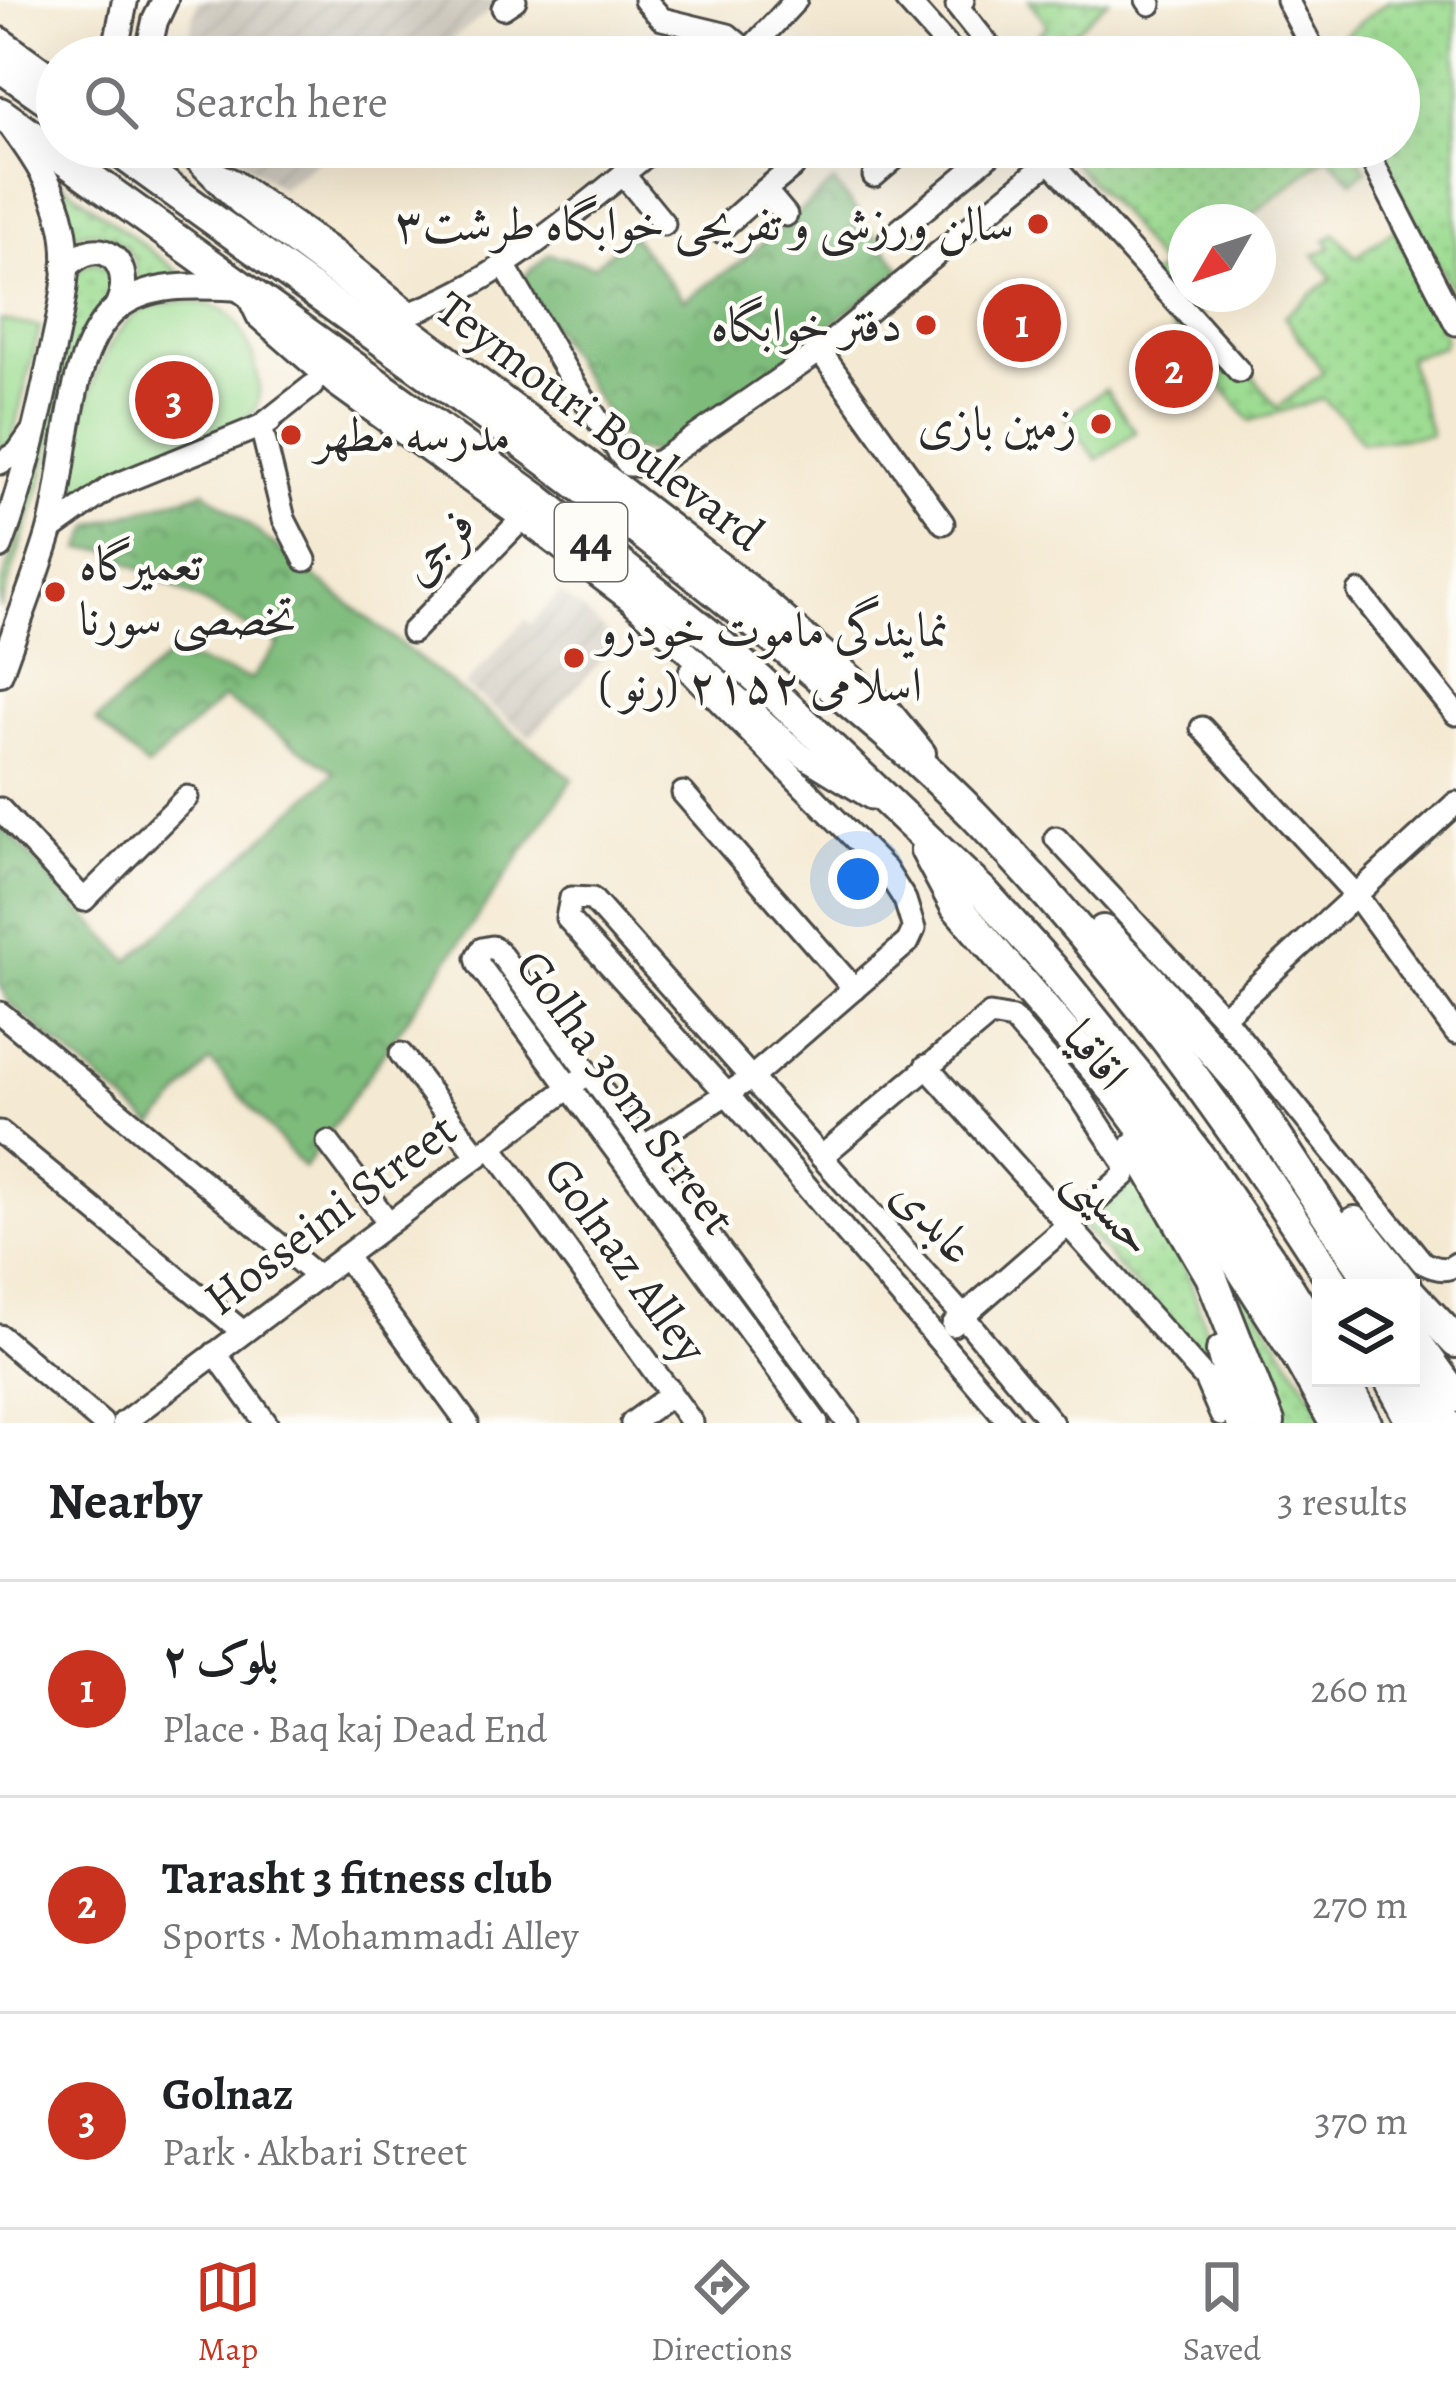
<!DOCTYPE html>
<html lang="en">
<head>
<meta charset="utf-8">
<style>
  :root { --surface:#fff; --page:#f2f2f2; --text:#202124; --muted:#757577; --line:#e0e0e0; --accent:#c8321e }
  body { margin:0; font-family:Alegreya,Amiri,serif; background:var(--page); color:var(--text) }
  .controls { position:absolute; right:36px; bottom:36px; display:grid; overflow:hidden; border-radius:0px; box-shadow:0 12px 48px #0002 }
  .controls button { width:108px; height:108px; display:grid; place-items:center; padding:0; border:0; border-bottom:3px solid var(--line); background:var(--surface); color:var(--text); font:60px sans-serif }
  .compass { position:absolute; left:1168px; top:204px; width:108px; height:108px; border-radius:50%; background:var(--surface); box-shadow:0 12px 48px #0002; rotate:231deg }
  .you { position:absolute; left:858px; top:879px; width:42px; height:42px; margin:-30px; border:9px solid #fff; border-radius:50%; background:#1a73e8; box-shadow:0 0 0 18px #1a73e833 }
  .badge { display:grid; place-items:center; width:78px; height:78px; border-radius:50%; background:var(--accent); color:#fff; font-size:39px; font-weight:700 }
  .pin { position:absolute; translate:-50% -50%; border:6px solid #fff; box-shadow:0 3px 12px #0006 }
  .list { margin:0; padding:0; list-style:none }
  h2 { display:flex; justify-content:space-between; align-items:center; height:156px; margin:0; padding:0 48px; font-size:51px }
  h2 small { font-size:39px; font-weight:400; color:var(--muted) }
  .list li { display:grid; grid-template-columns:78px 1fr auto; gap:36px; align-items:center; box-sizing:border-box; height:216px; padding:0 48px; border-top:3px solid var(--line) }
  .list b { display:block; font-size:45px; white-space:nowrap }
  .list p { margin:0; font-size:39px; white-space:nowrap; color:var(--muted) }
  .list em { font-size:39px; font-style:normal; color:var(--muted) }
  .icon { flex:none; width:66px; height:66px; fill:none; stroke:currentColor; stroke-width:2; stroke-linecap:round; stroke-linejoin:round }
  .map { position:relative; flex:none; width:1456px; height:1423px; overflow:hidden }
  .search { position:absolute; background:var(--surface); box-shadow:0 12px 48px #0002; left:36px; right:36px; top:36px; height:132px; display:flex; align-items:center; gap:30px; box-sizing:border-box; padding:0 42px; border-radius:66px; color:var(--muted); font-size:45px }
  .sheet { height:804px; background:var(--surface) }
  nav { display:flex; justify-content:space-around; align-items:center; box-sizing:border-box; height:168px; border-top:3px solid var(--line); background:var(--surface); font-size:33px; color:var(--muted) }
  nav a { display:grid; justify-items:center; gap:6px }
  nav .on { color:var(--accent) }
  .map>svg:first-child { display:block }
  .industrial { fill:url(#industrial-furrows) }
  .grass { fill:url(#grass-dots); stroke:#64845e; stroke-width:3 }
  .forest { fill:url(#forest-crowns); stroke:#547454; stroke-width:3 }
  .park { fill:#9ddc92; stroke:#64845e; stroke-width:3 }
  .lines { fill:none; stroke-linecap:round; stroke-linejoin:round }
  .minor-casing { stroke:#494844; stroke-width:27 }
  .major-casing { stroke:#494844; stroke-width:30 }
  .highway-casing { stroke:#494844; stroke-width:36 }
  .minor { stroke:#fff; stroke-width:21 }
  .major { stroke:#fff; stroke-width:24 }
  .highway { stroke:#fff; stroke-width:30 }
  .poi-dot { fill:#c8321e; stroke:#fdfcf7; stroke-width:4.5 }
  .labels { text-anchor:middle; dominant-baseline:central; stroke-width:9; stroke-linejoin:round; paint-order:stroke }
  .shield { fill:#fdfcf7; stroke:#6a6a68; stroke-width:3 }
  .shield-label { font-size:45px; font-weight:bold; fill:#2b2b2b }
  .poi-label { font-size:48px; fill:#2b2b2b; stroke:#fdfcf7; text-anchor:end }
  .street-label { font-size:48px; fill:#2b2b2b; stroke:#fdfcf7 }
</style>
</head>
<body>
<div class="map">
<svg width="1456" height="1423" viewBox="0 0 1456 1423">
  <defs>
    <pattern id="industrial-furrows" width="10" height="10" patternUnits="userSpaceOnUse" patternTransform="scale(3)"><rect width="10" height="10" fill="#c9c3b8"/><path d="M-1 1l2-2M0 10L10 0M9 11l2-2" fill="none" stroke="#ada89e"/></pattern>
    <pattern id="grass-dots" width="8" height="8" patternUnits="userSpaceOnUse" patternTransform="scale(3)"><rect width="8" height="8" fill="#9ddc92"/><path d="M2 2h.1M6 6h.1" fill="none" stroke="#87bd7e" stroke-width="1.8" stroke-linecap="round"/></pattern>
    <pattern id="forest-crowns" width="20" height="18" patternUnits="userSpaceOnUse" patternTransform="scale(3)"><rect width="20" height="18" fill="#7ebc7c"/><path d="M2 6a3 3 0 1 1 6 0M12 15a3 3 0 1 1 6 0" fill="none" stroke="#679966"/></pattern>
  </defs>
  <rect width="100%" height="100%" fill="#fdfcf7"/>
  <filter id="ink" filterUnits="userSpaceOnUse"><feTurbulence type="fractalNoise" baseFrequency=".00833" numOctaves="2"/><feDisplacementMap in="SourceGraphic" scale="24" xChannelSelector="R" yChannelSelector="G"/><feConvolveMatrix kernelMatrix="1 2 1 2 8 2 1 2 1" color-interpolation-filters="sRGB"/></filter>
  <filter id="wash" filterUnits="userSpaceOnUse"><feTurbulence type="fractalNoise" baseFrequency=".004" numOctaves="4" result="noise"/><feDisplacementMap in="SourceGraphic" scale="48" xChannelSelector="R" yChannelSelector="G"/><feGaussianBlur stdDeviation="2.7" result="paint"/><feColorMatrix in="noise" values="0 0 0 0 0 0 0 0 0 0 0 0 0 0 0 0 0 1.4 0 .05"/><feComposite in="paint" operator="in"/></filter>
  <g filter="url(#wash)">
    <rect width="100%" height="100%" fill="#f4e9d2"/>
    <g class="industrial">
      <polygon points="198,0 505,0 428,57 184,57"/>
      <polygon points="222,147 337,147 281,188"/>
      <polygon points="560,593 583,610 617,642 531,737 464,686 525,620 531,624"/>
    </g>
    <g class="grass">
      <polygon points="1029,0 1108,0 1064,42 1078,57 1009,57 1048,26"/>
      <polygon points="1389,0 1456,0 1456,297 1375,147 1399,147 1399,57 1327,57 1324,51"/>
      <polygon points="1058,147 1350,147 1367,170 1352,181 1327,155 1243,222 1186,222 1186,268 1168,283 1235,353 1277,408 1323,372 1284,316 1332,278 1314,254 1331,248 1326,240 1335,233 1356,257 1395,229 1445,337 1442,347 1408,358 1431,435 1362,443 1348,423 1323,399 1250,421 1137,285 1162,269 1122,215"/>
      <path d="M59,181l125,95 -48,11c10,-34 -32,-68 -63,-51z"/>
      <polygon points="96,262 110,270 115,282 112,295 81,336 72,363 46,469 0,609 0,588 18,539 74,273 84,265"/>
      <polygon points="1157,1153 1330,1423 1278,1423"/>
      <polygon points="1143,1174 1188,1274 1225,1388 1081,1225"/>
    </g>
    <g class="forest">
      <polygon points="834,182 902,270 663,453 629,450 521,279 549,254 594,266 631,235 684,300 738,264"/>
      <polygon points="205,491 573,779 304,1168 210,1061 154,1126 8,1002 0,984 0,824 129,961 335,772 223,698 147,767 96,721 171,654 251,679 279,644 106,550 81,549 92,525"/>
    </g>
    <g class="park">
      <path d="M187,301c12,2 27,3 38,10 21,15 43,75 30,98 -7,12 -20,17 -32,23l-159,64c14,-53 28,-155 76,-184 14,-8 31,-10 47,-11z"/>
      <polygon points="0,320 40,327 11,443 0,450"/>
      <polygon points="1105,389 1136,432 1097,460 1066,417"/>
    </g>
  </g>
  <g filter="url(#ink)">
    <g class="lines">
      <g class="minor-casing">
        <g id="minor">
          <polyline points="645,0 662,19 728,35 748,52"/>
          <polyline points="906,0 957,57"/>
          <polyline points="963,0 957,6 989,46"/>
          <polyline points="1147,0 1150,4"/>
          <polyline points="1287,0 1317,57"/>
          <polyline points="503,8 515,0"/>
          <polyline points="743,57 796,0"/>
          <polyline points="758,147 761,151"/>
          <polyline points="1037,147 1239,371"/>
          <polyline points="1365,147 1456,324"/>
          <polyline points="215,172 234,181 334,251 410,313 406,315"/>
          <polyline points="623,174 664,224"/>
          <polyline points="874,176 908,147"/>
          <polyline points="765,190 793,167"/>
          <polyline points="719,231 765,190 786,215"/>
          <polyline points="890,238 999,147"/>
          <polyline points="504,265 571,379 620,454 629,465 647,465 660,461 820,351 1050,161"/>
          <polyline points="246,292 258,317 336,385 522,519 629,600 804,757 871,798"/>
          <path d="M410,313c87,-29 175,-109 247,-166"/>
          <polyline points="820,351 943,523"/>
          <polyline points="270,421 261,426 284,519 305,560"/>
          <polyline points="0,463 17,453 31,433"/>
          <polyline points="51,530 111,487 261,426 312,386"/>
          <polyline points="1359,592 1456,714"/>
          <polyline points="412,632 522,519"/>
          <polyline points="1202,728 1356,895 1456,1033"/>
          <polyline points="683,793 854,989"/>
          <polyline points="0,809 84,900 187,797"/>
          <path d="M1056,838l167,179 199,245c11,6 24,11 34,2"/>
          <polyline points="0,1013 318,1277"/>
          <polyline points="1223,1017 1456,803"/>
          <polyline points="401,1054 478,1156"/>
          <polyline points="926,1066 1205,1378 1221,1415"/>
          <polyline points="0,1132 243,1332"/>
          <polyline points="328,1142 389,1223"/>
          <polyline points="491,1146 692,1423"/>
          <polyline points="643,1147 750,1079 908,942 914,929 905,900 886,870 690,672"/>
          <polyline points="821,1157 990,1015 1013,1019 1080,1096 1125,1164 1125,1175 953,1325"/>
          <polyline points="345,1256 467,1423"/>
          <polyline points="0,1336 102,1423"/>
          <polyline points="215,1353 266,1423"/>
          <polyline points="123,1423 578,1081"/>
          <polyline points="632,1423 668,1397 669,1389"/>
          <polyline points="817,1423 479,965 477,958 482,949 492,947 498,951 848,1423"/>
          <polyline points="1010,1423 727,1094 567,918 571,898 592,899 963,1316 1052,1423"/>
        </g>
      </g>
      <g class="major-casing">
        <g id="major">
          <polyline points="0,40 57,81"/>
          <polyline points="114,57 125,0"/>
          <polyline points="147,57 155,21 165,0"/>
          <polyline points="185,147 241,203 557,439 751,589 887,709 923,753"/>
          <path d="M65,268c36,-39 74,-3 51,41"/>
          <path d="M0,546c23,-61 38,-125 51,-189 9,-41 21,-87 12,-130 -7,-37 -28,-69 -50,-99"/>
          <path d="M0,673c16,-46 35,-92 49,-139 19,-64 15,-183 68,-226 33,-27 85,-22 125,-20"/>
        </g>
      </g>
      <g class="highway-casing">
        <g id="highway">
          <polyline points="0,66 57,106"/>
          <polyline points="0,113 537,499 712,637 768,688 986,895 1051,967 1153,1094 1203,1162 1278,1271 1321,1340"/>
          <path d="M113,147c225,164 456,320 669,499 65,54 132,108 191,168 142,146 255,302 364,474"/>
          <polyline points="926,850 956,906 1119,1096 1211,1221 1298,1357 1335,1423"/>
          <polyline points="1103,931 1147,976 1241,1083 1375,1288"/>
          <polyline points="1136,1147 1211,1276 1269,1423"/>
          <polyline points="1355,1222 1407,1288"/>
          <polyline points="1411,1294 1456,1342"/>
          <polyline points="1411,1335 1456,1397"/>
          <polyline points="1222,1351 1242,1423"/>
          <polyline points="1417,1370 1445,1423"/>
          <polyline points="1343,1378 1366,1423"/>
          <polyline points="1389,1378 1413,1423"/>
        </g>
      </g>
      <use href="#minor" class="minor"/>
      <use href="#major" class="major"/>
      <use href="#highway" class="highway"/>
    </g>
  </g>
  <g class="poi-dot">
    <circle cx="1038" cy="224" r="12"/>
    <circle cx="926" cy="325" r="12"/>
    <circle cx="1101" cy="424" r="12"/>
    <circle cx="291" cy="435" r="12"/>
    <circle cx="55" cy="592" r="12"/>
    <circle cx="574" cy="658" r="12"/>
  </g>
  <g class="labels">
    <rect class="shield" x="555" y="503" width="72" height="78" rx="9"/>
    <g class="shield-label">
      <text x="591" y="542">44</text>
    </g>
    <g class="poi-label">
      <text x="1014" y="224">سالن ورزشی و تفریحی خوابگاه طرشت۳</text>
      <text x="902" y="325">دفتر خوابگاه</text>
      <text x="1077" y="424">زمین بازی</text>
      <text x="315" y="435" text-anchor="start">مدرسه مطهر</text>
      <text x="79" y="564" text-anchor="start">تعمیرگاه<tspan x="79" dy="55">تخصصی سورنا</tspan></text>
      <text x="598" y="630" text-anchor="start">نمایندگی ماموت خودرو<tspan x="598" dy="55">( رنو) اسلامی ۲۱۵۲</tspan></text>
    </g>
    <g class="street-label">
      <text transform="translate(600 421) rotate(37)">Teymouri Boulevard</text>
      <text transform="translate(437 546) rotate(-46)">فرجی</text>
      <text transform="translate(1096 1055) rotate(51)">اقاقیا</text>
      <text transform="translate(626 1092) rotate(54)">Golha 30m Street</text>
      <text transform="translate(1111 1209) rotate(48)">حسینی</text>
      <text transform="translate(330 1214) rotate(-37)">Hosseini Street</text>
      <text transform="translate(934 1221) rotate(48)">عابدی</text>
      <text transform="translate(626 1260) rotate(54)">Golnaz Alley</text>
    </g>
  </g>
</svg>
<div class="controls">
<button><svg class="icon" aria-label="layers" viewBox="0 0 24 24"><path d="M12 4l9 5-9 5-9-5zM3 14l9 5 9-5"/></svg></button>
</div>
<svg class="compass" viewBox="-18 -18 36 36"><path d="M0-13l5 13h-10z" fill="#e53935"/><path d="M0 13l5-13h-10z" fill="#757577"/></svg>
<div class="you"></div>
<div class="pin badge" style="left:1022px;top:323px">1</div>
<div class="pin badge" style="left:1174px;top:369px">2</div>
<div class="pin badge" style="left:174px;top:400px">3</div>
<div class="search"><svg class="icon" aria-label="search" viewBox="0 0 24 24"><circle cx="10" cy="10" r="6"/><path d="M15 15l6 6"/></svg>Search here</div>
</div>
<section class="sheet">
<h2>Nearby<small>3 results</small></h2>
<ul class="list">
<li><span class="badge">1</span><div><b>بلوک ۲</b><p>Place · Baq kaj Dead End</p></div><em>260 m</em></li>
<li><span class="badge">2</span><div><b>Tarasht 3 fitness club</b><p>Sports · Mohammadi Alley</p></div><em>270 m</em></li>
<li><span class="badge">3</span><div><b>Golnaz</b><p>Park · Akbari Street</p></div><em>370 m</em></li>
</ul>
</section>
<nav>
<a class="on"><svg class="icon" aria-label="map" viewBox="0 0 24 24"><path d="M3 6l6-2 6 2 6-2v14l-6 2-6-2-6 2zM9 4v14M15 6v14"/></svg>Map</a>
<a><svg class="icon" aria-label="directions" viewBox="0 0 24 24"><path d="M12 3l9 9-9 9-9-9zM9 14v-3h6M13 9l2 2-2 2"/></svg>Directions</a>
<a><svg class="icon" aria-label="saved" viewBox="0 0 24 24"><path d="M7 4h10v16l-5-4-5 4z"/></svg>Saved</a>
</nav>
</body>
</html>
